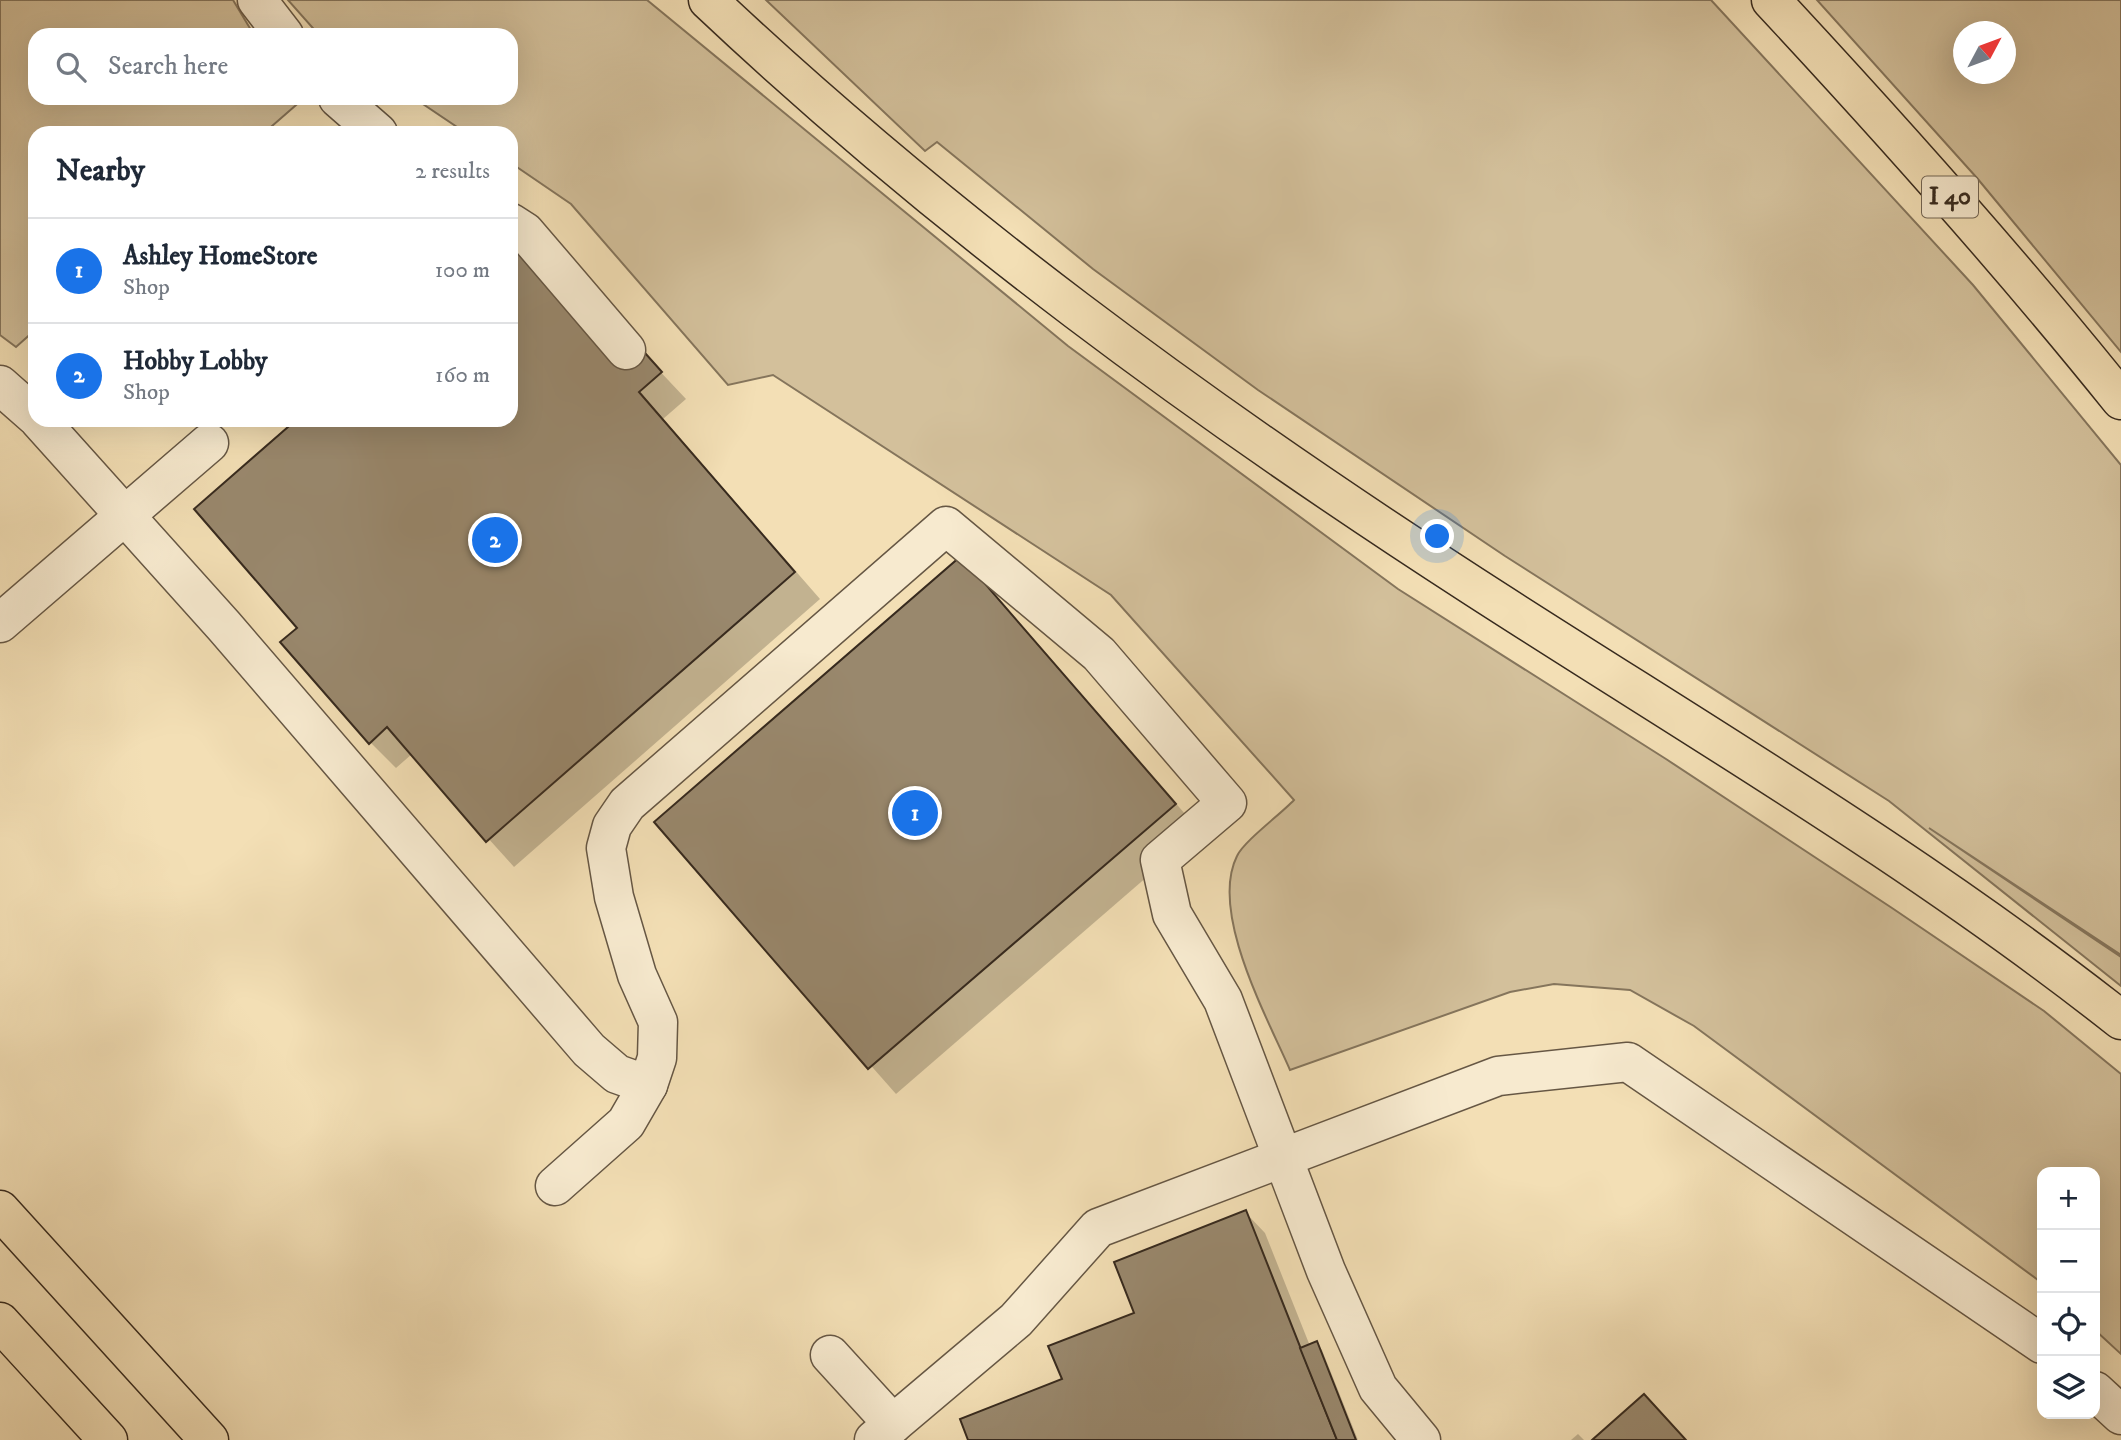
<!DOCTYPE html>
<html lang="en">
<head>
<meta charset="utf-8">
<style>
  :root { --surface:#fff; --page:#f2f2f3; --text:#1f2937; --muted:#747a83; --line:#e0e1e3; --accent:#1a73e8 }
  body { margin:0; font-family:"IM FELL DW Pica",serif; background:var(--page); color:var(--text) }
  .controls { position:absolute; right:21px; bottom:21px; display:grid; overflow:hidden; border-radius:14px; box-shadow:0 7px 28px #0002 }
  .controls button { width:63px; height:63px; display:grid; place-items:center; padding:0; border:0; border-bottom:2px solid var(--line); background:var(--surface); color:var(--text); font:35px sans-serif }
  .compass { position:absolute; left:1953px; top:21px; width:63px; height:63px; border-radius:50%; background:var(--surface); box-shadow:0 7px 28px #0002; rotate:49deg }
  .you { position:absolute; left:1438px; top:537px; width:24px; height:24px; margin:-18px; border:5px solid #fff; border-radius:50%; background:#1a73e8; box-shadow:0 0 0 10px #1a73e833 }
  .badge { display:grid; place-items:center; width:46px; height:46px; border-radius:50%; background:var(--accent); color:#fff; font-size:23px; font-weight:700 }
  .pin { position:absolute; translate:-50% -50%; border:4px solid #fff; box-shadow:0 2px 7px #0006 }
  .list { margin:0; padding:0; list-style:none }
  h2 { display:flex; justify-content:space-between; align-items:center; height:91px; margin:0; padding:0 28px; font-size:30px }
  h2 small { font-size:23px; font-weight:400; color:var(--muted) }
  .list li { display:grid; grid-template-columns:46px 1fr auto; gap:21px; align-items:center; box-sizing:border-box; height:105px; padding:0 28px; border-top:2px solid var(--line) }
  .list b { display:block; font-size:26px; white-space:nowrap }
  .list p { margin:0; font-size:23px; white-space:nowrap; color:var(--muted) }
  .list em { font-size:23px; font-style:normal; color:var(--muted) }
  .icon { flex:none; width:38px; height:38px; fill:none; stroke:currentColor; stroke-width:2; stroke-linecap:round; stroke-linejoin:round }
  .map { position:relative; flex:none; width:2121px; height:1440px; overflow:hidden }
  .search { position:absolute; background:var(--surface); box-shadow:0 7px 28px #0002; left:28px; top:28px; width:490px; height:77px; display:flex; align-items:center; gap:18px; box-sizing:border-box; padding:0 24px; border-radius:21px; color:var(--muted); font-size:26px }
  .panel { position:absolute; background:var(--surface); box-shadow:0 7px 28px #0002; left:28px; top:126px; width:490px; height:301px; border-radius:21px }
  .map>svg:first-child { display:block }
  .green { fill:#d3c09b; stroke:#85755c; stroke-width:2; fill-rule:evenodd }
  .shadow { fill:#0003 }
  .building { fill:#99886d; stroke:#372a1e; stroke-width:2 }
  .lines { fill:none; stroke-linecap:round; stroke-linejoin:round }
  .minor-casing { stroke:#665744; stroke-width:41 }
  .major-casing { stroke:#372a1e; stroke-width:41 }
  .highway-casing { stroke:#372a1e; stroke-width:41 }
  .minor { stroke:#f7eacf; stroke-width:38 }
  .major { stroke:#f3dfb5; stroke-width:38 }
  .highway { stroke:#f3dfb5; stroke-width:38 }
  .labels { text-anchor:middle; dominant-baseline:central; stroke-width:7; stroke-linejoin:round; paint-order:stroke }
  .shield { fill:#f7eacf; stroke:#716453; stroke-width:2 }
  .shield-label { font-size:24px; font-weight:bold; fill:#372a1e }
</style>
</head>
<body>
<div class="map">
<svg width="2121" height="1440" viewBox="0 0 2121 1440">
  <rect width="100%" height="100%" fill="#f3dfb5"/>
  <filter id="stains"><feTurbulence type="fractalNoise" baseFrequency=".00286" numOctaves="4"/><feColorMatrix values="0 0 0 0 .2 0 0 0 0 .09 0 0 0 0 .02 0 0 0 .5 -.17"/></filter>
  <radialGradient id="worn" r=".72"><stop offset=".6" stop-color="#630" stop-opacity="0"/><stop offset="1" stop-color="#630" stop-opacity=".3"/></radialGradient>
  <g class="green">
    <polygon points="0,0 233,0 254,35 35,35 35,98 303,99 264,133 35,133 35,330 16,347 0,335"/>
    <path d="M288,0h359l421,346 330,243 268,170 226,149 152,103 77,63v280l-26,-24v-158h-53v111l-348,-257 -64,-36 -76,-6 -44,8 -220,78c-23,-53 -81,-158 -53,-214 7,-15 44,-42 57,-56l-183,-205 -338,-220 -45,10 -157,-181 -60,-41v-30h-45l-52,-35h97v-63h-192z"/>
    <polygon points="766,0 1711,0 1973,285 2121,465 2121,955 1929,828 2121,957 2121,986 1889,801 1505,556 1258,390 1093,269 937,142 925,151"/>
    <path d="M1817,0h304v352l-144,-174zM1964,32h42v42h-42z"/>
  </g>
  <g class="shadow">
    <polygon points="637,347 686,399 663,419 820,599 514,867 412,754 396,768 370,742 299,628 299,420 511,420"/>
    <polygon points="961,558 1200,831 896,1094 656,822"/>
    <polygon points="1245,1212 1265,1233 1310,1346 1316,1343 1322,1350 1358,1440 970,1440 1064,1380"/>
    <polygon points="1578,1434 1584,1440 1571,1440"/>
  </g>
  <g class="building">
    <polygon points="511,241 637,344 662,372 639,392 795,572 486,842 387,727 369,744 280,642 297,628 194,509 296,420 511,420"/>
    <polygon points="961,556 1176,804 868,1069 654,822"/>
    <polygon points="1246,1210 1337,1440 968,1440 960,1419 1062,1379 1048,1346 1134,1313 1114,1262"/>
    <polygon points="1317,1341 1356,1440 1337,1440 1300,1348"/>
    <polygon points="1644,1394 1686,1440 1592,1440"/>
  </g>
  <g class="lines">
    <g class="minor-casing">
      <g id="minor">
        <polyline points="257,0 284,35"/>
        <polyline points="338,98 378,133"/>
        <polyline points="511,223 525,232 626,350"/>
        <polyline points="0,385 35,416"/>
        <polyline points="39,420 224,626 589,1050 617,1074 648,1085"/>
        <polyline points="0,623 209,443"/>
        <polyline points="555,1186 626,1123 648,1085 657,1058 658,1022 637,975 614,897 606,848 612,826 627,804 946,526 1099,654 1227,803 1160,860 1172,914 1223,1000 1326,1271 1378,1388 1421,1440"/>
        <polyline points="830,1355 893,1424"/>
        <polyline points="2095,1391 2121,1415"/>
        <polyline points="874,1440 1016,1320 1098,1228 1498,1076 1628,1062 2042,1344"/>
      </g>
    </g>
    <g class="major-casing">
      <g id="major">
        <polyline points="0,1210 209,1440"/>
        <polyline points="0,1322 108,1440"/>
      </g>
    </g>
    <g class="highway-casing">
      <g id="highway">
        <path d="M708,0c234,221 494,411 765,586 218,141 443,272 648,434"/>
        <path d="M1771,0c121,130 239,262 350,400"/>
      </g>
    </g>
    <use href="#minor" class="minor"/>
    <use href="#major" class="major"/>
    <use href="#highway" class="highway"/>
  </g>
  <g class="labels">
    <rect class="shield" x="1922" y="176.5" width="56" height="41" rx="5"/>
    <g class="shield-label">
      <text x="1950" y="197">I 40</text>
    </g>
  </g>
  <rect width="100%" height="100%" filter="url(#stains)"/>
  <rect width="100%" height="100%" fill="url(#worn)"/>
</svg>
<div class="controls">
<button>+</button>
<button>−</button>
<button><svg class="icon" aria-label="locate" viewBox="0 0 24 24"><circle cx="12" cy="12" r="6"/><path d="M12 2v4M12 18v4M2 12h4M18 12h4"/></svg></button>
<button><svg class="icon" aria-label="layers" viewBox="0 0 24 24"><path d="M12 4l9 5-9 5-9-5zM3 14l9 5 9-5"/></svg></button>
</div>
<svg class="compass" viewBox="-18 -18 36 36"><path d="M0-13l5 13h-10z" fill="#e53935"/><path d="M0 13l5-13h-10z" fill="#747a83"/></svg>
<div class="you"></div>
<div class="pin badge" style="left:915px;top:813px">1</div>
<div class="pin badge" style="left:495px;top:540px">2</div>
<div class="search"><svg class="icon" aria-label="search" viewBox="0 0 24 24"><circle cx="10" cy="10" r="6"/><path d="M15 15l6 6"/></svg>Search here</div>
<section class="panel">
<h2>Nearby<small>2 results</small></h2>
<ul class="list">
<li><span class="badge">1</span><div><b>Ashley HomeStore</b><p>Shop</p></div><em>100 m</em></li>
<li><span class="badge">2</span><div><b>Hobby Lobby</b><p>Shop</p></div><em>160 m</em></li>
</ul>
</section>
</div>
</body>
</html>
